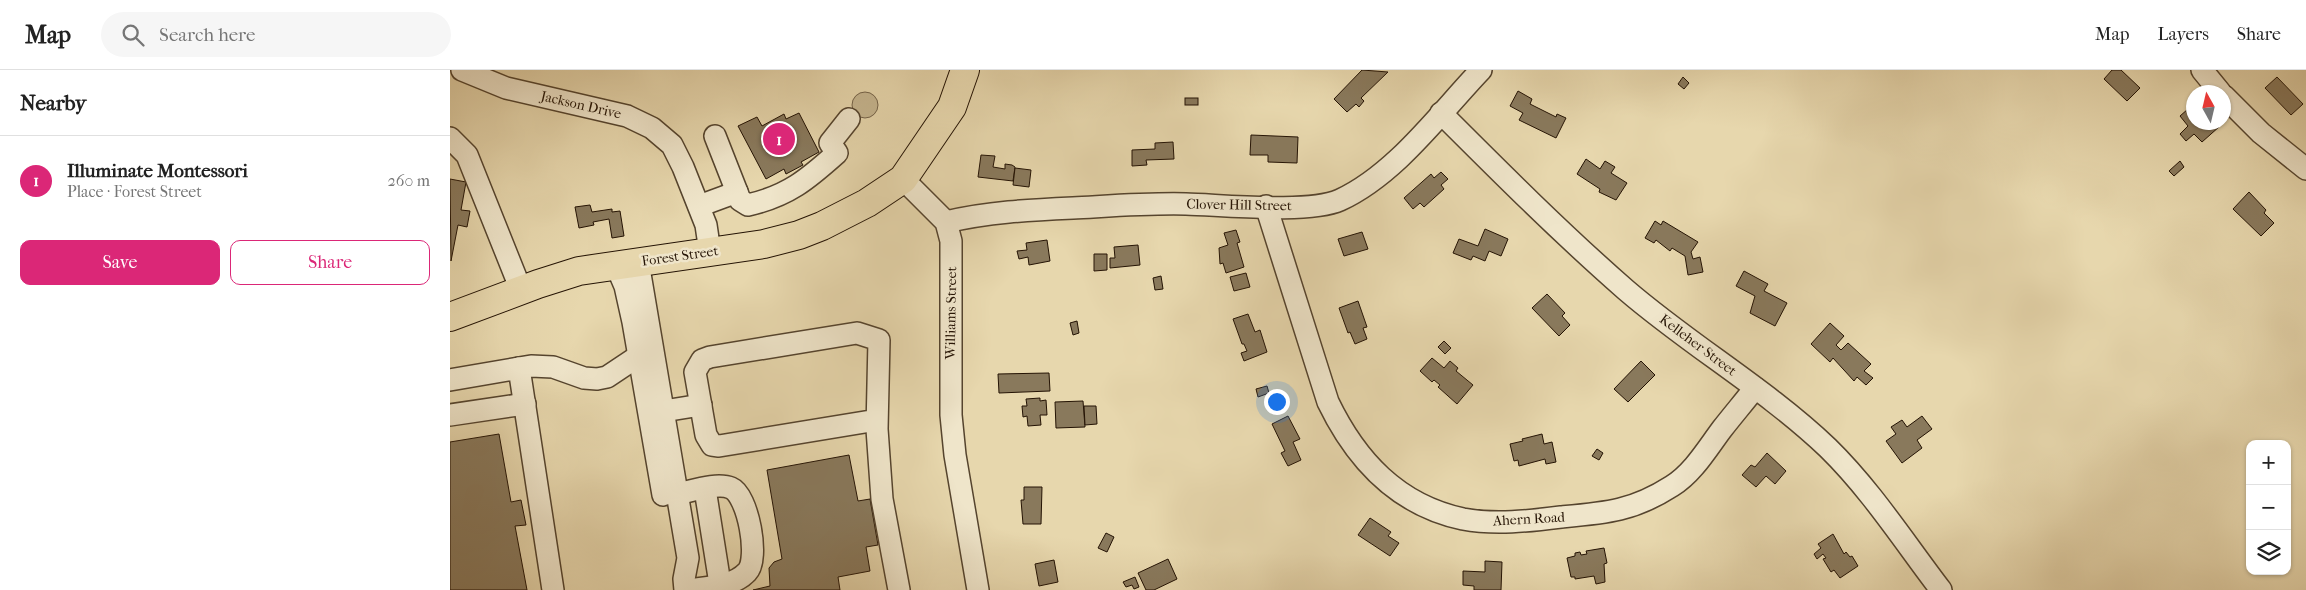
<!DOCTYPE html>
<html lang="en">
<head>
<meta charset="utf-8">
<style>
  :root { --surface:#fff; --page:#f6f6f6; --text:#222; --muted:#767676; --line:#e0e0e0; --accent:#db2777 }
  body { margin:0; font-family:"IM FELL French Canon",serif; background:var(--page); color:var(--text) }
  .controls { position:absolute; right:15px; bottom:15px; display:grid; overflow:hidden; border-radius:10px; box-shadow:0 1px 4px #0004 }
  .controls button { width:45px; height:45px; display:grid; place-items:center; padding:0; border:0; border-bottom:1px solid var(--line); background:var(--surface); color:var(--text); font:25px sans-serif }
  .compass { position:absolute; left:1736px; top:15px; width:45px; height:45px; border-radius:50%; background:var(--surface); box-shadow:0 1px 4px #0004; rotate:352deg }
  .you { position:absolute; left:826px; top:331px; width:18px; height:18px; margin:-12px; border:4px solid #fff; border-radius:50%; background:#1a73e8; box-shadow:0 0 0 8px #1a73e833 }
  .badge { display:grid; place-items:center; width:32px; height:32px; border-radius:50%; background:var(--accent); color:#fff; font-size:16px; font-weight:700 }
  .pin { position:absolute; translate:-50% -50%; border:2px solid #fff; box-shadow:0 1px 5px #0006 }
  .list { margin:0; padding:0; list-style:none }
  h2 { display:flex; justify-content:space-between; align-items:center; height:65px; margin:0; padding:0 20px; font-size:21px }
  h2 small { font-size:16px; font-weight:400; color:var(--muted) }
  .list li { display:grid; grid-template-columns:32px 1fr auto; gap:15px; align-items:center; box-sizing:border-box; height:90px; padding:0 20px; border-top:1px solid var(--line) }
  .list b { display:block; font-size:19px; white-space:nowrap }
  .list p { margin:0; font-size:16px; white-space:nowrap; color:var(--muted) }
  .list em { font-size:16px; font-style:normal; color:var(--muted) }
  .actions { display:flex; gap:10px; padding:15px 20px }
  .actions a { flex:1; padding:11px 0; border:1px solid var(--accent); border-radius:10px; text-align:center; font-size:18px; color:var(--accent) }
  .actions .main { background:var(--accent); color:#fff }
  .icon { flex:none; width:28px; height:28px; fill:none; stroke:currentColor; stroke-width:2; stroke-linecap:round; stroke-linejoin:round }
  .map { position:relative; flex:none; width:1856px; height:520px; overflow:hidden }
  header { display:flex; align-items:center; gap:30px; box-sizing:border-box; height:70px; padding:0 25px; background:var(--surface); border-bottom:1px solid var(--line) }
  header strong { font-size:24px }
  nav { display:flex; gap:28px; margin-inline-start:auto; font-size:18px }
  .search { width:350px; height:45px; background:var(--page); display:flex; align-items:center; gap:12px; box-sizing:border-box; padding:0 18px; border-radius:28px; color:var(--muted); font-size:19px }
  main { display:flex }
  aside { flex:1; background:var(--surface) }
  .map>svg:first-child { display:block }
  .green { fill:#c6b690; stroke:#75644a }
  .building { fill:#89795c; stroke:#241304 }
  .lines { fill:none; stroke-linecap:round; stroke-linejoin:round }
  .minor-casing { stroke:#55442e; stroke-width:24 }
  .major-casing { stroke:#241304; stroke-width:30 }
  .minor { stroke:#efe5ca; stroke-width:21 }
  .major { stroke:#e7d7ad; stroke-width:28 }
  .labels { text-anchor:middle; dominant-baseline:central; stroke-width:5; stroke-linejoin:round; paint-order:stroke }
  .street-label { font-size:14px; fill:#241304; stroke:#efe5ca }
</style>
</head>
<body>
<header>
<strong>Map</strong>
<div class="search"><svg class="icon" aria-label="search" viewBox="0 0 24 24"><circle cx="10" cy="10" r="6"/><path d="M15 15l6 6"/></svg>Search here</div>
<nav><a>Map</a><a>Layers</a><a>Share</a></nav>
</header>
<main>
<aside>
<h2>Nearby<small></small></h2>
<ul class="list">
<li><span class="badge">1</span><div><b>Illuminate Montessori</b><p>Place · Forest Street</p></div><em>260 m</em></li>
</ul>
<div class="actions"><a class="main">Save</a><a>Share</a></div>
</aside>
<div class="map">
<svg width="1856" height="520" viewBox="0 0 1856 520">
  <rect width="100%" height="100%" fill="#e7d7ad"/>
  <filter id="stains"><feTurbulence type="fractalNoise" baseFrequency=".004" numOctaves="4"/><feColorMatrix values="0 0 0 0 .2 0 0 0 0 .09 0 0 0 0 .02 0 0 0 .5 -.17"/></filter>
  <radialGradient id="worn" r=".72"><stop offset=".6" stop-color="#630" stop-opacity="0"/><stop offset="1" stop-color="#630" stop-opacity=".3"/></radialGradient>
  <circle class="green" cx="415" cy="35" r="13"/>
  <g class="building">
    <polygon points="912,0 938,2 911,28 914,31 909,37 906,34 897,42 884,29"/>
    <polygon points="1662,0 1671,0 1690,18 1677,31 1654,9"/>
    <polygon points="1233,7 1239,13 1234,19 1228,14"/>
    <polygon points="1827,7 1853,34 1841,45 1815,18"/>
    <polygon points="1068,21 1082,29 1080,34 1106,47 1107,44 1116,48 1106,68 1069,50 1073,43 1060,36"/>
    <rect x="735" y="28" width="13" height="7"/>
    <polygon points="1738,39 1744,46 1744,52 1767,52 1770,56 1752,72 1744,64 1736,71 1730,64 1738,56 1730,46"/>
    <polygon points="349,43 369,82 351,92 353,95 336,104 334,99 316,109 288,56 307,47 312,56 334,44 336,49"/>
    <polygon points="801,65 848,67 847,93 818,92 818,85 800,85"/>
    <polygon points="723,72 724,89 696,90 697,95 682,96 682,80 705,79 705,73"/>
    <polygon points="531,85 545,86 543,97 555,99 555,94 562,95 565,97 563,111 528,107"/>
    <polygon points="1136,89 1150,99 1155,91 1165,97 1161,103 1177,113 1166,130 1149,122 1150,119 1127,104"/>
    <polygon points="1730,91 1734,97 1724,106 1719,101"/>
    <polygon points="565,98 581,100 579,117 563,115"/>
    <polygon points="991,102 998,109 991,115 994,119 974,137 970,133 963,139 954,128 981,104 984,108"/>
    <polygon points="0,109 16,112 11,140 20,141 17,157 8,155 1,191"/>
    <polygon points="1799,122 1816,140 1814,143 1824,153 1811,166 1783,139"/>
    <polygon points="140,135 142,142 162,139 162,142 170,141 174,166 162,168 159,149 143,152 144,155 129,158 125,137"/>
    <polygon points="1205,151 1211,155 1213,151 1248,172 1241,182 1243,189 1250,187 1253,202 1238,205 1235,186 1222,178 1220,181 1206,170 1204,173 1195,168"/>
    <polygon points="1035,159 1058,169 1051,186 1039,181 1035,191 1023,186 1021,190 1003,183 1009,169 1028,176"/>
    <polygon points="786,160 790,172 787,173 794,197 776,203 773,193 770,194 769,178 778,175 774,163"/>
    <polygon points="912,162 918,179 894,186 888,169"/>
    <polygon points="597,170 600,191 579,195 578,187 569,189 567,181 577,180 576,173"/>
    <polygon points="688,175 690,195 660,198 660,188 665,188 664,177"/>
    <polygon points="644,184 657,184 657,200 644,201"/>
    <polygon points="1294,201 1318,214 1314,221 1337,233 1325,256 1300,243 1305,226 1286,216"/>
    <polygon points="796,203 800,217 784,221 780,207"/>
    <polygon points="711,206 713,219 705,220 703,208"/>
    <polygon points="1097,224 1115,243 1112,246 1120,255 1109,266 1082,238"/>
    <polygon points="908,231 917,257 913,258 917,269 905,274 900,262 898,263 889,238"/>
    <polygon points="798,244 805,262 810,260 817,282 794,291 791,283 797,281 794,274 792,274 783,249"/>
    <polygon points="627,251 629,263 623,265 620,253"/>
    <polygon points="1380,253 1394,266 1386,275 1391,280 1398,273 1421,294 1414,301 1423,308 1416,315 1407,307 1404,311 1383,288 1380,292 1361,274"/>
    <polygon points="994,271 1001,278 995,284 988,277"/>
    <polygon points="982,288 994,298 1000,291 1008,298 1006,301 1023,315 1007,334 988,317 990,315 984,310 982,312 970,301"/>
    <polygon points="1191,291 1205,305 1178,332 1164,319"/>
    <polygon points="599,303 600,321 549,323 548,304"/>
    <polygon points="817,316 819,323 808,327 806,319"/>
    <polygon points="590,328 590,331 596,330 597,345 590,345 591,355 578,356 577,346 573,347 572,336 577,336 576,329"/>
    <polygon points="633,331 635,357 606,358 605,332"/>
    <polygon points="634,336 646,336 647,354 635,355"/>
    <polygon points="838,346 850,369 843,372 851,390 838,396 831,383 835,381 822,354"/>
    <polygon points="1472,346 1482,359 1467,370 1472,378 1452,393 1436,371 1446,364 1441,357 1452,350 1457,357"/>
    <polygon points="49,364 61,432 71,430 76,455 65,456 77,520 0,520 0,372"/>
    <polygon points="1092,364 1094,374 1102,372 1106,392 1096,394 1095,389 1069,396 1068,390 1064,391 1060,374 1073,371 1072,369"/>
    <polygon points="1147,379 1153,383 1149,390 1142,386"/>
    <polygon points="1317,383 1336,401 1325,414 1316,406 1306,417 1292,405 1301,395 1305,397"/>
    <polygon points="399,385 408,431 420,429 428,475 416,477 420,501 388,507 390,520 303,520 320,516 319,498 324,492 332,489 317,400"/>
    <polygon points="574,417 592,417 591,454 573,454 571,430 574,430"/>
    <polygon points="920,448 941,462 938,466 949,473 940,486 908,465"/>
    <polygon points="656,463 664,467 657,482 648,478"/>
    <polygon points="1383,464 1394,484 1396,482 1400,487 1402,486 1408,496 1390,508 1384,500 1381,502 1373,489 1376,488 1373,484 1367,489 1364,484 1371,478 1368,474"/>
    <polygon points="1154,478 1157,493 1154,494 1155,512 1146,514 1144,506 1125,509 1125,507 1121,507 1117,488 1125,486 1125,483 1130,482 1131,485 1137,484 1136,481"/>
    <polygon points="718,489 727,509 704,520 696,520 688,503"/>
    <polygon points="604,490 608,512 589,516 585,494"/>
    <polygon points="1035,491 1052,492 1051,520 1024,520 1024,516 1013,515 1013,501 1035,502"/>
    <polygon points="685,507 689,517 684,519 682,515 676,517 673,512"/>
  </g>
  <g class="lines">
    <g class="minor-casing">
      <g id="minor">
        <polyline points="12,0 56,18 177,46 202,58 222,75 233,97 256,155 260,182"/>
        <polyline points="1752,0 1770,22"/>
        <polyline points="1774,26 1811,63 1856,99"/>
        <path d="M991,43c60,60 121,121 185,177 65,56 140,99 202,158 43,42 77,95 113,142"/>
        <polyline points="265,66 287,122"/>
        <polyline points="0,68 17,85 71,220"/>
        <polyline points="453,109 496,152 501,171 501,345 505,385 528,520"/>
        <path d="M249,136l38,-14 3,8 8,5c40,-9 60,-26 89,-52l-7,-10 19,-24"/>
        <path d="M816,136l62,196c28,58 69,103 135,117 32,6 66,2 98,-2 45,-4 72,-6 111,-31 21,-13 35,-37 50,-57 11,-14 22,-27 33,-41"/>
        <path d="M496,152c42,-10 83,-12 127,-14 38,-2 75,-5 113,-4 37,1 123,10 154,-4 56,-26 99,-86 141,-130"/>
        <polyline points="188,192 238,488 234,509 235,520"/>
        <polyline points="166,195 175,216 183,252 213,425"/>
        <polyline points="69,298 103,520"/>
        <polyline points="0,310 81,296 103,297 134,308 147,309 157,307 187,287"/>
        <polyline points="201,343 251,335"/>
        <polyline points="0,345 75,334"/>
        <polyline points="427,350 269,376 262,375 256,365 245,302 252,290 260,287 407,263 429,270 427,359 432,429 449,520"/>
        <polyline points="255,419 271,520"/>
        <path d="M227,424c15,-3 40,-12 54,-6 17,7 29,71 16,84 -14,15 -39,15 -58,18"/>
      </g>
    </g>
    <g class="major-casing">
      <polyline id="major" points="0,247 88,214 129,201 314,174 349,165 372,156 417,133 453,109 502,37 515,0"/>
    </g>
    <use href="#minor" class="minor"/>
    <use href="#major" class="major"/>
  </g>
  <g class="labels">
    <g class="street-label">
      <text transform="translate(131 35) rotate(13)">Jackson Drive</text>
      <text transform="translate(789 135) rotate(1)">Clover Hill Street</text>
      <text transform="translate(230 186) rotate(-8)">Forest Street</text>
      <text transform="translate(501 243) rotate(-89)">Williams Street</text>
      <text transform="translate(1248 275) rotate(37)">Kelleher Street</text>
      <text transform="translate(1079 449) rotate(-3)">Ahern Road</text>
    </g>
  </g>
  <rect width="100%" height="100%" filter="url(#stains)"/>
  <rect width="100%" height="100%" fill="url(#worn)"/>
</svg>
<div class="controls">
<button>+</button>
<button>−</button>
<button><svg class="icon" aria-label="layers" viewBox="0 0 24 24"><path d="M12 4l9 5-9 5-9-5zM3 14l9 5 9-5"/></svg></button>
</div>
<svg class="compass" viewBox="-18 -18 36 36"><path d="M0-13l5 13h-10z" fill="#e53935"/><path d="M0 13l5-13h-10z" fill="#767676"/></svg>
<div class="you"></div>
<div class="pin badge" style="left:329px;top:69px">1</div>
</div>
</main>
</body>
</html>
